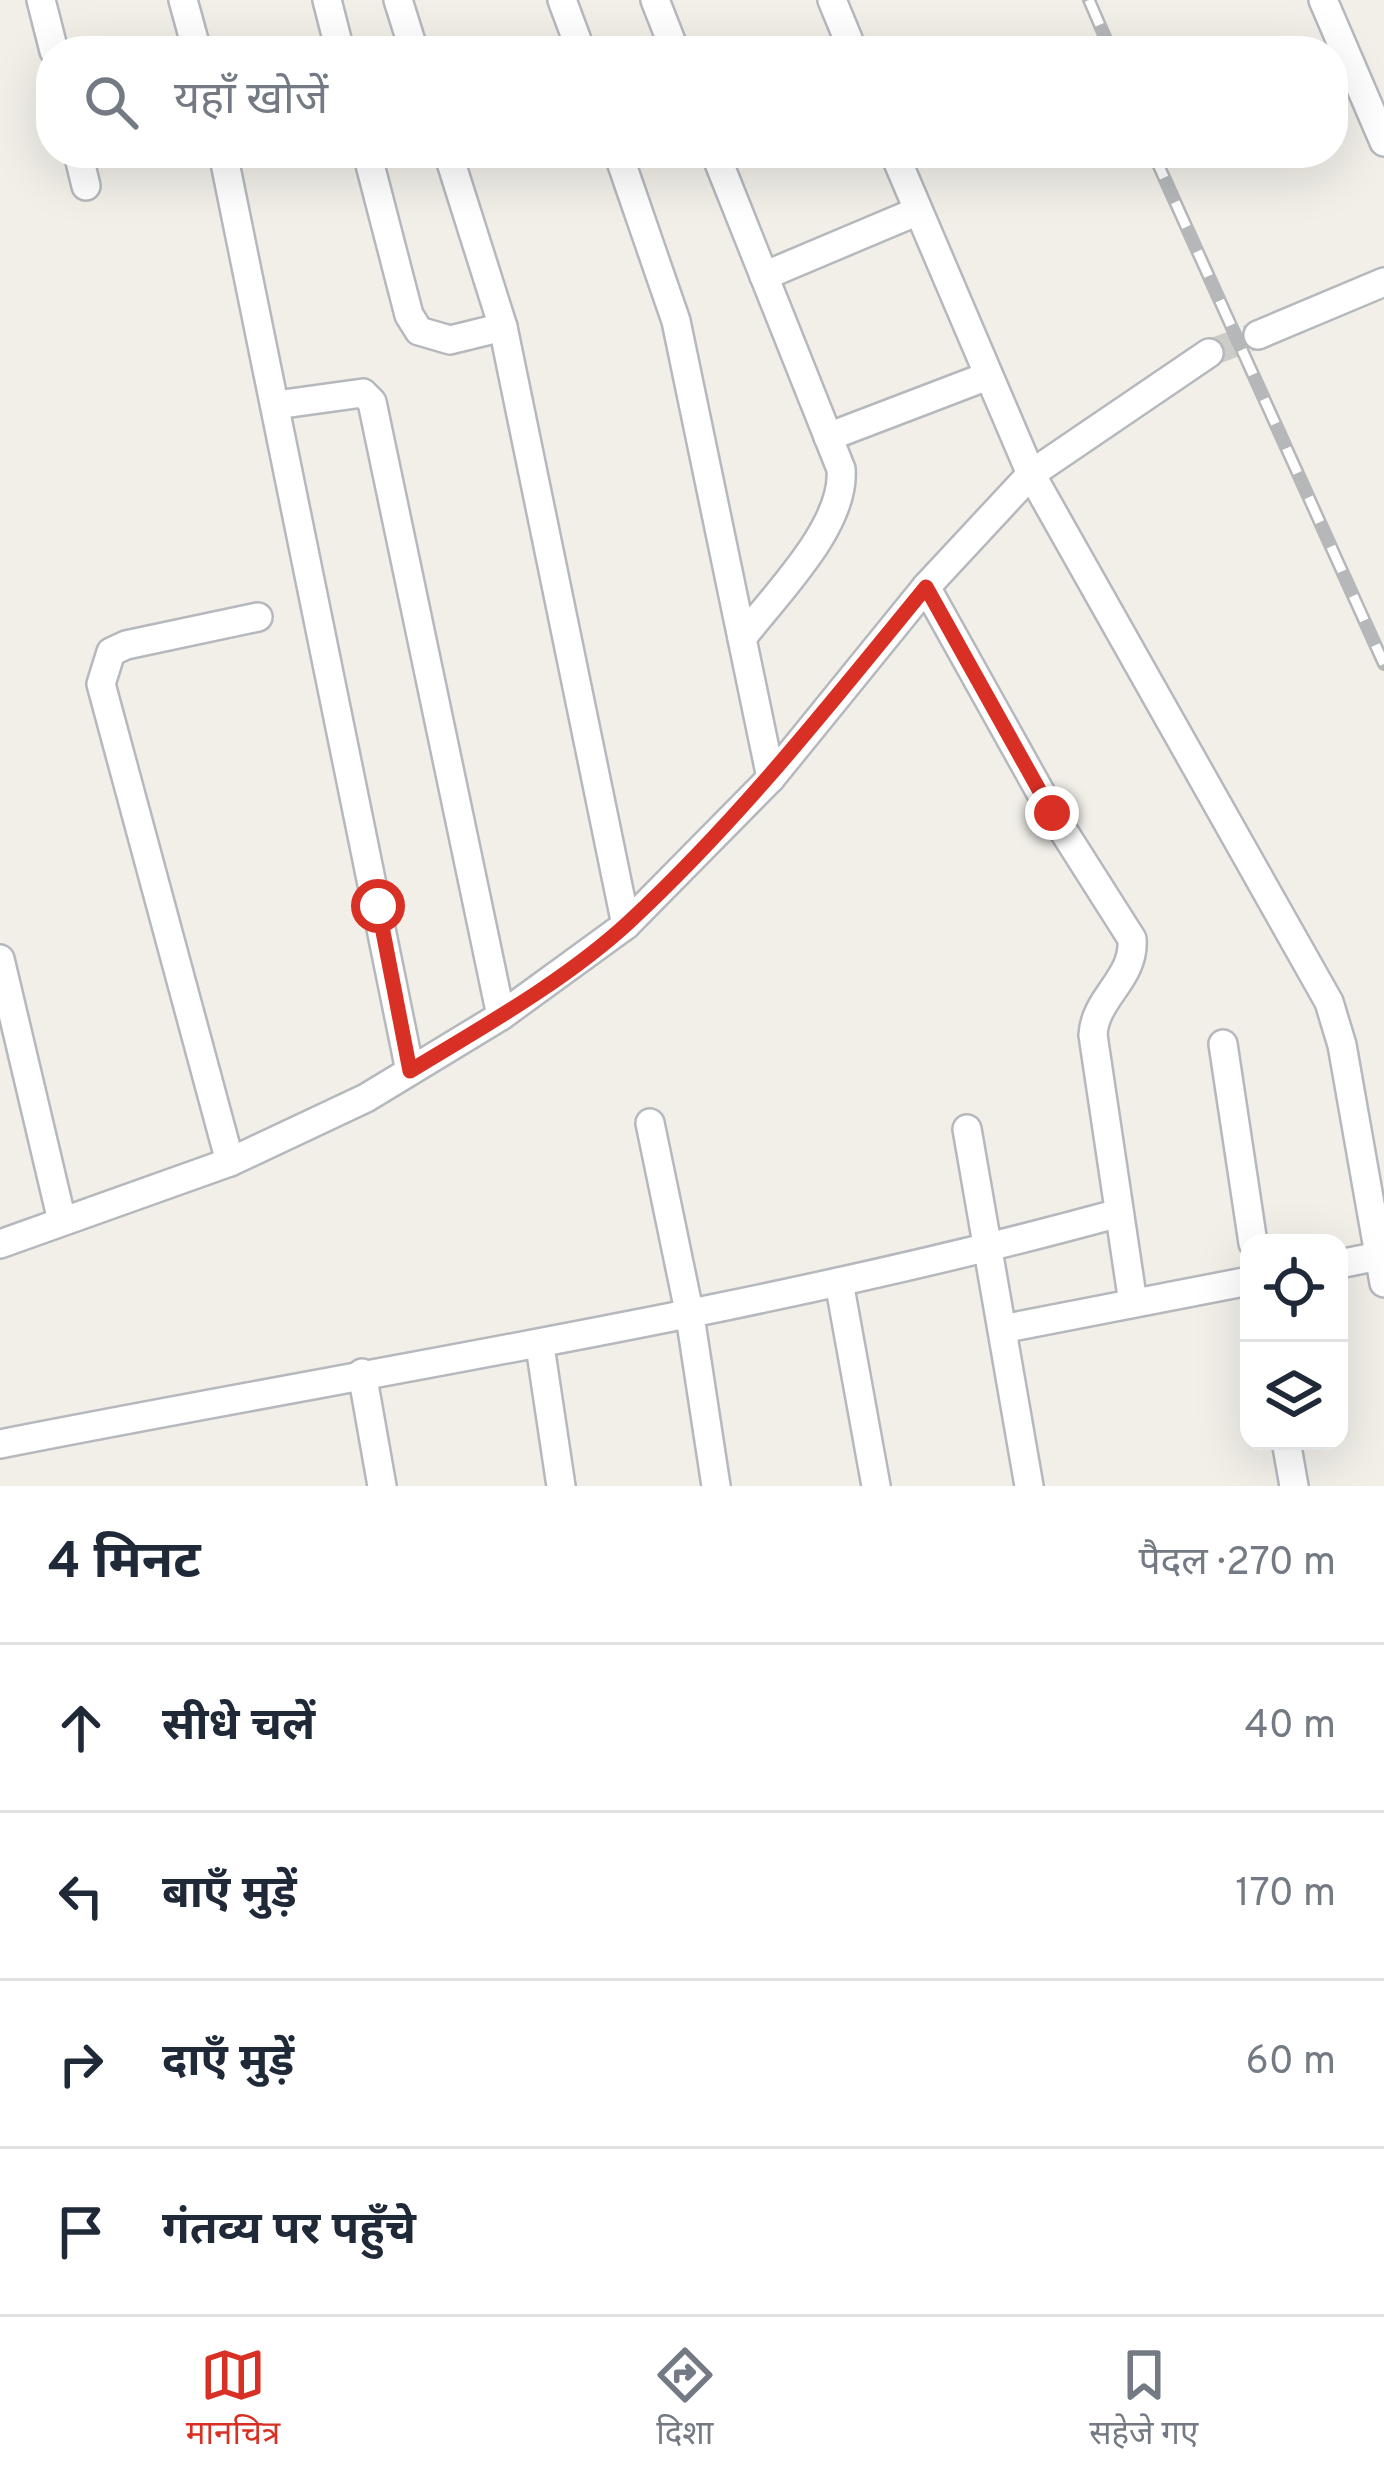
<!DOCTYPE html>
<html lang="hi">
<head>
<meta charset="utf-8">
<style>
  :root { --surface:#fff; --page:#f2f2f3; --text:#1f2937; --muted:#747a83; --line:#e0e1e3; --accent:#d93025 }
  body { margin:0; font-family:Overpass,"Noto Sans Devanagari",sans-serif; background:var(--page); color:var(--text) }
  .controls { position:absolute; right:36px; bottom:36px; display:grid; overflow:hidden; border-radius:24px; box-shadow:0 12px 48px #0002 }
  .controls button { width:108px; height:108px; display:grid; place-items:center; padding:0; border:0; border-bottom:3px solid var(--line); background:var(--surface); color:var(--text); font:60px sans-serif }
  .stop { position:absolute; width:36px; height:36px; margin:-27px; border:9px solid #d93025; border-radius:50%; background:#fff }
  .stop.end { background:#d93025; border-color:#fff; box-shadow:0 3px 12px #0008 }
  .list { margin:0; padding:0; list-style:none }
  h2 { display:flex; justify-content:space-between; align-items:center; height:156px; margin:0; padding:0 48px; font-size:51px }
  h2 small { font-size:39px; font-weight:400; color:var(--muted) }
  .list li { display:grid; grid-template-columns:78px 1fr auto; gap:36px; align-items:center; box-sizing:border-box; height:168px; padding:0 48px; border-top:3px solid var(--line) }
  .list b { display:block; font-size:45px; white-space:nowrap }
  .list em { font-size:39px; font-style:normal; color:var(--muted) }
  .icon { flex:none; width:66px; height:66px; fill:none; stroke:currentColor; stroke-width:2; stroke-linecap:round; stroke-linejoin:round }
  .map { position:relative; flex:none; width:1384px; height:1486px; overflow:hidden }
  .search { position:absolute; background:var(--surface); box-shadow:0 12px 48px #0002; left:36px; right:36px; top:36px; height:132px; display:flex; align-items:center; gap:30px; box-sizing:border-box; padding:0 42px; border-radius:48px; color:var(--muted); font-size:45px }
  .sheet { height:828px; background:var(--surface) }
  nav { display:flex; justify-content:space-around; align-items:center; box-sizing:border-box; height:168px; border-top:3px solid var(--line); background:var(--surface); font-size:33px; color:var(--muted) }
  nav a { display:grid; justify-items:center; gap:6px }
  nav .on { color:var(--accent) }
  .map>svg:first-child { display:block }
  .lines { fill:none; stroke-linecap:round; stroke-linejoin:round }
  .street-tunnel { stroke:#ccccc8; stroke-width:27; stroke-dasharray:27 14; stroke-linecap:butt }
  .street-casing { stroke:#b5b8bc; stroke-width:32 }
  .street { stroke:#fff; stroke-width:27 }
  .rail-casing { stroke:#b6b7b8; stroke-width:14 }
  .rail { stroke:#fff; stroke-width:9; stroke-dasharray:27; stroke-linecap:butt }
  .route { stroke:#d93025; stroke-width:15 }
</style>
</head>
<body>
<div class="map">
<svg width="1384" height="1486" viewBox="0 0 1384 1486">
  <rect width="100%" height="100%" fill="#f1efe8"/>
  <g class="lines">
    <polyline class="street-tunnel" points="1209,353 1258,335"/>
    <g class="street-casing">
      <g id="street">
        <polyline points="41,0 54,51"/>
        <polyline points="183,0 197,51"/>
        <polyline points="327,0 340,51"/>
        <polyline points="398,0 414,51"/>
        <polyline points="562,0 581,51"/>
        <polyline points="655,0 675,51"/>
        <polyline points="832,0 853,51"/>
        <polyline points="1323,0 1384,142"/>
        <polyline points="78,153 86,186"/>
        <polyline points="223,153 410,1071"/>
        <polyline points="367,153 409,315 419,331 450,340 503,327"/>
        <polyline points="448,153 503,327 626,925"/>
        <polyline points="618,153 676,321 771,778"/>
        <path d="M715,153l126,316c5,56 -65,125 -99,169"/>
        <polyline points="894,153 1031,474 1329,1002 1342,1045 1384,1283"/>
        <polyline points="764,276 918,211"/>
        <polyline points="1258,335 1384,282"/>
        <polyline points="276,405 363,393 372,402 501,1016"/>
        <polyline points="828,437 985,377"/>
        <path d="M926,587l126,226 80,126c3,40 -37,58 -39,96l40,268"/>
        <polyline points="0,959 62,1221"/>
        <polyline points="1223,1044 1253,1243"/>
        <polyline points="650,1123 690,1316 716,1486"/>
        <polyline points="967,1129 1029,1486"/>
        <polyline points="230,1162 101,684 111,652 126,645 258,617"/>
        <polyline points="0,1244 230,1162 366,1098 501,1016 626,925 771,778 926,587 1031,474 1209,353"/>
        <polyline points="1339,1264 1379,1256"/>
        <polyline points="839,1282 876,1486"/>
        <polyline points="1002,1329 1249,1281"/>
        <polyline points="540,1346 561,1486"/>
        <polyline points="362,1373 382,1486"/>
        <polyline points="1286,1441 1294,1486"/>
        <path d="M0,1444c374,-74 751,-130 1119,-231"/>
      </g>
    </g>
    <use href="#street" class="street"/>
    <g class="rail-casing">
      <g id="rail">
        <polyline points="1089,0 1111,51"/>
        <polyline points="1153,153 1384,664"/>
      </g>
    </g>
    <use href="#rail" class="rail"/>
  </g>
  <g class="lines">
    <path class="route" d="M378,906l32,165c74,-45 155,-90 219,-149 110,-102 202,-219 297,-335l126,226"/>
  </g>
</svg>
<div class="controls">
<button><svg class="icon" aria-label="locate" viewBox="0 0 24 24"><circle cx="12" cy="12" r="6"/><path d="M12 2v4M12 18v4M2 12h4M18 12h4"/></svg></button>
<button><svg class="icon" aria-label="layers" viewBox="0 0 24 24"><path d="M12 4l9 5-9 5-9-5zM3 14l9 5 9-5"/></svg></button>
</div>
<div class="stop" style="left:378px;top:906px"></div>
<div class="stop end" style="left:1052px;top:813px"></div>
<div class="search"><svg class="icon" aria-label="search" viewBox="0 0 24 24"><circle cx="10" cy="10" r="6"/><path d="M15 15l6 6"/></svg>यहाँ खोजें</div>
</div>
<section class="sheet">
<h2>4 मिनट<small>पैदल · 270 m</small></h2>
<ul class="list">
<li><svg class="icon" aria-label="ahead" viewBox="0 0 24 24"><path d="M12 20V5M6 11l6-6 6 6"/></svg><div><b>सीधे चलें</b></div><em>40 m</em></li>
<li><svg class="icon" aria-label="left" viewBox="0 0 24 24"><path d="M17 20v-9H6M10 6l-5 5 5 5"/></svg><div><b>बाएँ मुड़ें</b></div><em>170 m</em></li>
<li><svg class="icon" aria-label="right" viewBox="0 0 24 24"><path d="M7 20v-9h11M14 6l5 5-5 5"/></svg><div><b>दाएँ मुड़ें</b></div><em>60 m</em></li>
<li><svg class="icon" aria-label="arrive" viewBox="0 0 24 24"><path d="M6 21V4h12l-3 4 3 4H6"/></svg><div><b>गंतव्य पर पहुँचे</b></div></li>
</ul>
</section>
<nav>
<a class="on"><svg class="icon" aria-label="map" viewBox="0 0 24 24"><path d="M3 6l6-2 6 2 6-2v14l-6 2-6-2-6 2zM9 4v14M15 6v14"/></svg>मानचित्र</a>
<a><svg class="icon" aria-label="directions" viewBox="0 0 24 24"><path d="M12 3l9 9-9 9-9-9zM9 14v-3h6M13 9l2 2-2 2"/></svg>दिशा</a>
<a><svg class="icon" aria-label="saved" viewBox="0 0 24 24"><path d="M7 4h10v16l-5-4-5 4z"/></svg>सहेजे गए</a>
</nav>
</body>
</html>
